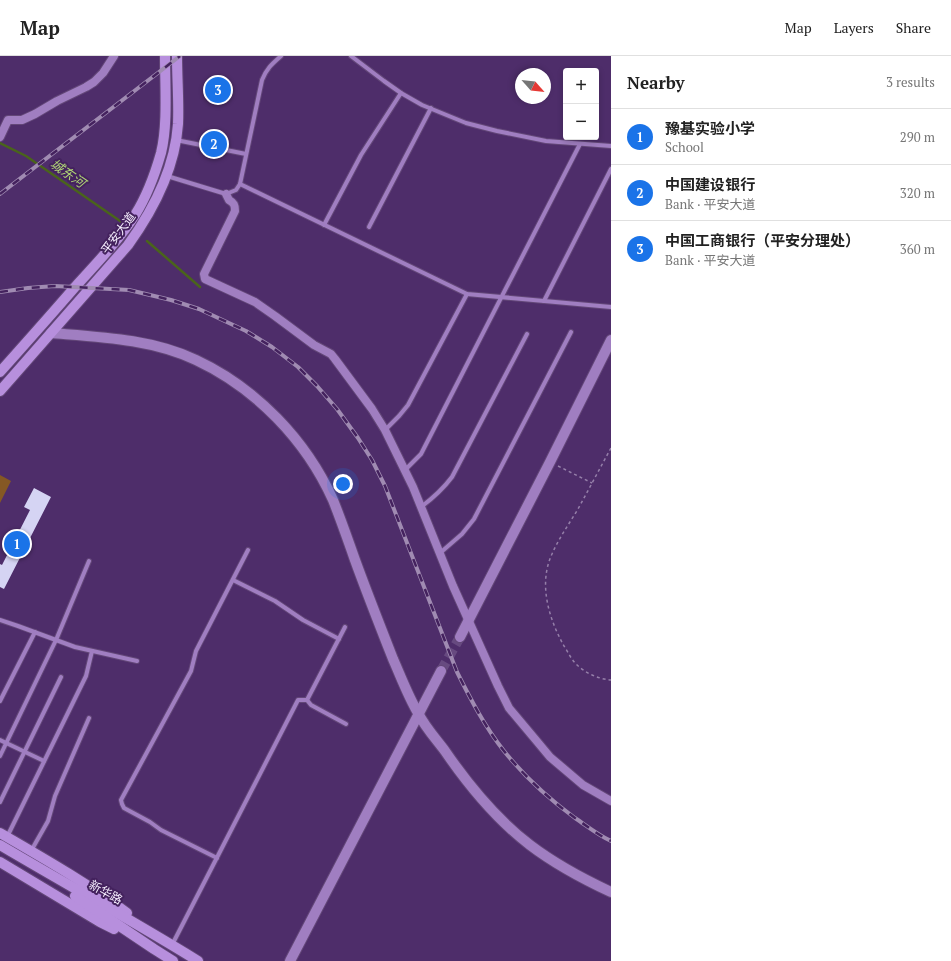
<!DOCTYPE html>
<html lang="en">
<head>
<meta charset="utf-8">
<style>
  :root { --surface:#fff; --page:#f6f6f6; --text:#222; --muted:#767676; --line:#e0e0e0; --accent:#1a73e8 }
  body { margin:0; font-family:"PT Serif","Noto Sans SC",serif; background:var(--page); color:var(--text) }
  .controls { position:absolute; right:12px; top:12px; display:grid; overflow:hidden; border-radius:4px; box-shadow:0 2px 6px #0003 }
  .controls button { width:36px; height:36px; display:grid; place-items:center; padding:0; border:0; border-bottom:1px solid var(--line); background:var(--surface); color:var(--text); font:20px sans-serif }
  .compass { position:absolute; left:515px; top:12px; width:36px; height:36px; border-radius:50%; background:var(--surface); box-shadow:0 2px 6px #0003; rotate:117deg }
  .you { position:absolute; left:343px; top:428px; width:14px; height:14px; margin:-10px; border:3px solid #fff; border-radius:50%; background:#1a73e8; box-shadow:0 0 0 6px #1a73e833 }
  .badge { display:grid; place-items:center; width:26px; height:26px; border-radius:50%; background:var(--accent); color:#fff; font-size:13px; font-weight:700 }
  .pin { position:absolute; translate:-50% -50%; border:2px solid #fff; box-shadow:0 1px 4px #0006 }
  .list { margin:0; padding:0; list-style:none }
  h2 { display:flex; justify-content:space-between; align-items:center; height:52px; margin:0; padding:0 16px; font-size:17px }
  h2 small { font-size:13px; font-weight:400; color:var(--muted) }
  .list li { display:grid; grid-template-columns:26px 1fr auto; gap:12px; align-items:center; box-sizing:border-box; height:56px; padding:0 16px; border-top:1px solid var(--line) }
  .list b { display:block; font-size:15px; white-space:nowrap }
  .list p { margin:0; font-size:13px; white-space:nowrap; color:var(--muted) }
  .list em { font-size:13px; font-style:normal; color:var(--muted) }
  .map { position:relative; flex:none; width:611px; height:905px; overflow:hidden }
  header { display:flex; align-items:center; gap:24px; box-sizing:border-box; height:56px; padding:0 20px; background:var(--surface); border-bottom:1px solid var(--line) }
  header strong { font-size:19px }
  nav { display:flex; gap:22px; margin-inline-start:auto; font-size:14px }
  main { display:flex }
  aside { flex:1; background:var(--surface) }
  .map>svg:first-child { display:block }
  .green { fill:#855824 }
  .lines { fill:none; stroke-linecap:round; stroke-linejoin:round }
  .stream { stroke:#4a641b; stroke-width:2.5 }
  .building { fill:#d5d4f3 }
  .tertiary-tunnel { stroke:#674a80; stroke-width:10; stroke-dasharray:10 5; stroke-linecap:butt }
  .service-casing { stroke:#634778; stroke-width:6 }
  .minor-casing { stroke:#634778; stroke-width:10 }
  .tertiary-casing { stroke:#634778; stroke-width:12 }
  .primary-casing { stroke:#634778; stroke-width:12 }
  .path { stroke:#957fa9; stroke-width:1.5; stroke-dasharray:3 3; stroke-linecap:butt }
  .service { stroke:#a07ec1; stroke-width:4 }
  .minor { stroke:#a07ec1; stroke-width:8 }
  .tertiary { stroke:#a07ec1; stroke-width:10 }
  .primary { stroke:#b78fdd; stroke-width:10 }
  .rail-casing { stroke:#a08bb2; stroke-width:4 }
  .rail { stroke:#44225e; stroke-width:2.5; stroke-dasharray:8; stroke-linecap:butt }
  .labels { text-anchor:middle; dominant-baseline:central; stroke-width:4; stroke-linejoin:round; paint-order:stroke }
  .street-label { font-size:12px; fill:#f7f0ff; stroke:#44225e }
  .water-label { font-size:13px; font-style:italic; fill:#b0d775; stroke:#44225e }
</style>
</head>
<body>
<header>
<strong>Map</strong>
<nav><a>Map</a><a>Layers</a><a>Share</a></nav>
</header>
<main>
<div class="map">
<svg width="611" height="905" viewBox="0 0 611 905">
  <rect width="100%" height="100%" fill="#4e2d6a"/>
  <polygon class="green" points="0,419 11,425 0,447"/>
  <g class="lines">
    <g class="stream">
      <polyline points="0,87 26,100 123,167"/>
      <polyline points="147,185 200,231"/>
    </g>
  </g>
  <polygon class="building" points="34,432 51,441 4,533 0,531 0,508 2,509 30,454 24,451"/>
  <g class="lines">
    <polyline class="tertiary-tunnel" points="441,615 460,581"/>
    <g class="service-casing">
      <g id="service">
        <polyline points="351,0 384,25 401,37 422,49 466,67 497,75 546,85 611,90"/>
        <polyline points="176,84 246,98"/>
        <path d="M167,120l59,18 10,-4 4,-6 22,-104c5,-12 10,-16 19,-24"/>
        <polyline points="240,128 467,238 611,251"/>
        <polyline points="324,169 361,99 401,37"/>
        <polyline points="369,171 431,52"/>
        <polyline points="544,245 611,113"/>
        <polyline points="385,374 399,360 408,349 467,238"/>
        <polyline points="405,414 421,398 580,88"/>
        <path d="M421,451c12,-9 22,-18 31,-30l75,-143"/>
        <polyline points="440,497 462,478 474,463 571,276"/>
        <polyline points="233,524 275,545 303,564 339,583"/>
        <polyline points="0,564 18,570 75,591 137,605"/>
        <polyline points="307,644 345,571"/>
        <polyline points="0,645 35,576"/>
        <polyline points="0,684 44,705"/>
        <polyline points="0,700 56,584 89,505"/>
        <polyline points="0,746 61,621"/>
        <polyline points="7,781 86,620 92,595"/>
        <polyline points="31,795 48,765 55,740 89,662"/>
        <polyline points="217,802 161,774 150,766 124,752 122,748 121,744 191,615 196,595 248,494"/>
        <polyline points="172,889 298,644 307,644 311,649 346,668"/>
      </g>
    </g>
    <g class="minor-casing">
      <g id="minor">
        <polyline points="0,81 8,64 22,64 35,58 57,45 86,31 94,26 103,17 114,0"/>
        <path d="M226,138l3,6c5,3 6,5 6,11l-31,63 1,5 50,23 20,14 39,29 17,9 4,5 37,50 13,21 28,57 40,99 45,100 11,22 26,31 15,18 33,28 28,16"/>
      </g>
    </g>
    <g class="tertiary-casing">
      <g id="tertiary">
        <path d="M51,277c49,4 101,6 145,27 60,28 110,80 137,140 8,20 15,40 22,60 12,33 25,66 38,99 8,18 15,37 25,54 7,14 18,26 27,38 24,35 51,68 85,94 25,19 53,34 81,47"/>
        <polyline points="460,581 550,406 611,284"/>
        <polyline points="290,905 441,615"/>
      </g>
    </g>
    <g class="primary-casing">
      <g id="primary">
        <path d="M0,316c25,-28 50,-56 75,-85 21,-23 43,-46 60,-72 12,-19 20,-41 26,-62 7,-28 4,-67 4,-97"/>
        <path d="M0,335l128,-146c26,-36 47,-77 50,-121 1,-23 -1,-45 -1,-68"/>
        <path d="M0,777c43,25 87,50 127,80"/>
        <path d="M0,789c66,39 133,76 198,116"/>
        <polyline points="0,806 100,866 114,873"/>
        <polyline points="75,840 154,893 173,905"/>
      </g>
    </g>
    <g class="path">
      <path d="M611,392c-11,20 -22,41 -33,61 -9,15 -19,29 -26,45 -14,30 -3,65 12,92 4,6 7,13 12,18 9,9 22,15 35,16"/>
      <polyline points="558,410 592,427"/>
    </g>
    <use href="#service" class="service"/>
    <use href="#minor" class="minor"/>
    <use href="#tertiary" class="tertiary"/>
    <use href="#primary" class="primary"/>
    <g class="rail-casing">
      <g id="rail">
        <polyline points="0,138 180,0"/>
        <path d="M0,236l28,-4 27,-2 74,4 42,10 28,9 47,22 26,16 26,20 19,19 20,23 21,29 14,22 13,26 72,186c14,28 28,55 47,79 20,25 45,48 71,67 12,8 23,17 36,23"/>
      </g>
    </g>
    <use href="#rail" class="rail"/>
  </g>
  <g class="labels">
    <g class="street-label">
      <text transform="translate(118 177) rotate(-53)">平安大道</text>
      <text transform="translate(106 836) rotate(29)">新华路</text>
    </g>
    <g class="water-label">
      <text transform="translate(68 117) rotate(35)">城东河</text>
    </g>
  </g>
</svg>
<div class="controls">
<button>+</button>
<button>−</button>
</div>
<svg class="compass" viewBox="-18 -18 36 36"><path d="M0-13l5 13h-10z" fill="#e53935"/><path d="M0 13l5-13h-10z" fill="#767676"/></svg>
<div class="you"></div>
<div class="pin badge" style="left:17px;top:488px">1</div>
<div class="pin badge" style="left:214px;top:88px">2</div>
<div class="pin badge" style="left:218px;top:34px">3</div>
</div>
<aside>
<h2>Nearby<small>3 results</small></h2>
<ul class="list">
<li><span class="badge">1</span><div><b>豫基实验小学</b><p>School</p></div><em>290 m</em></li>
<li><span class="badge">2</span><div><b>中国建设银行</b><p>Bank · 平安大道</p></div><em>320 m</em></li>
<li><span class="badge">3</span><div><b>中国工商银行（平安分理处）</b><p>Bank · 平安大道</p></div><em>360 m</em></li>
</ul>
</aside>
</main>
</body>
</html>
